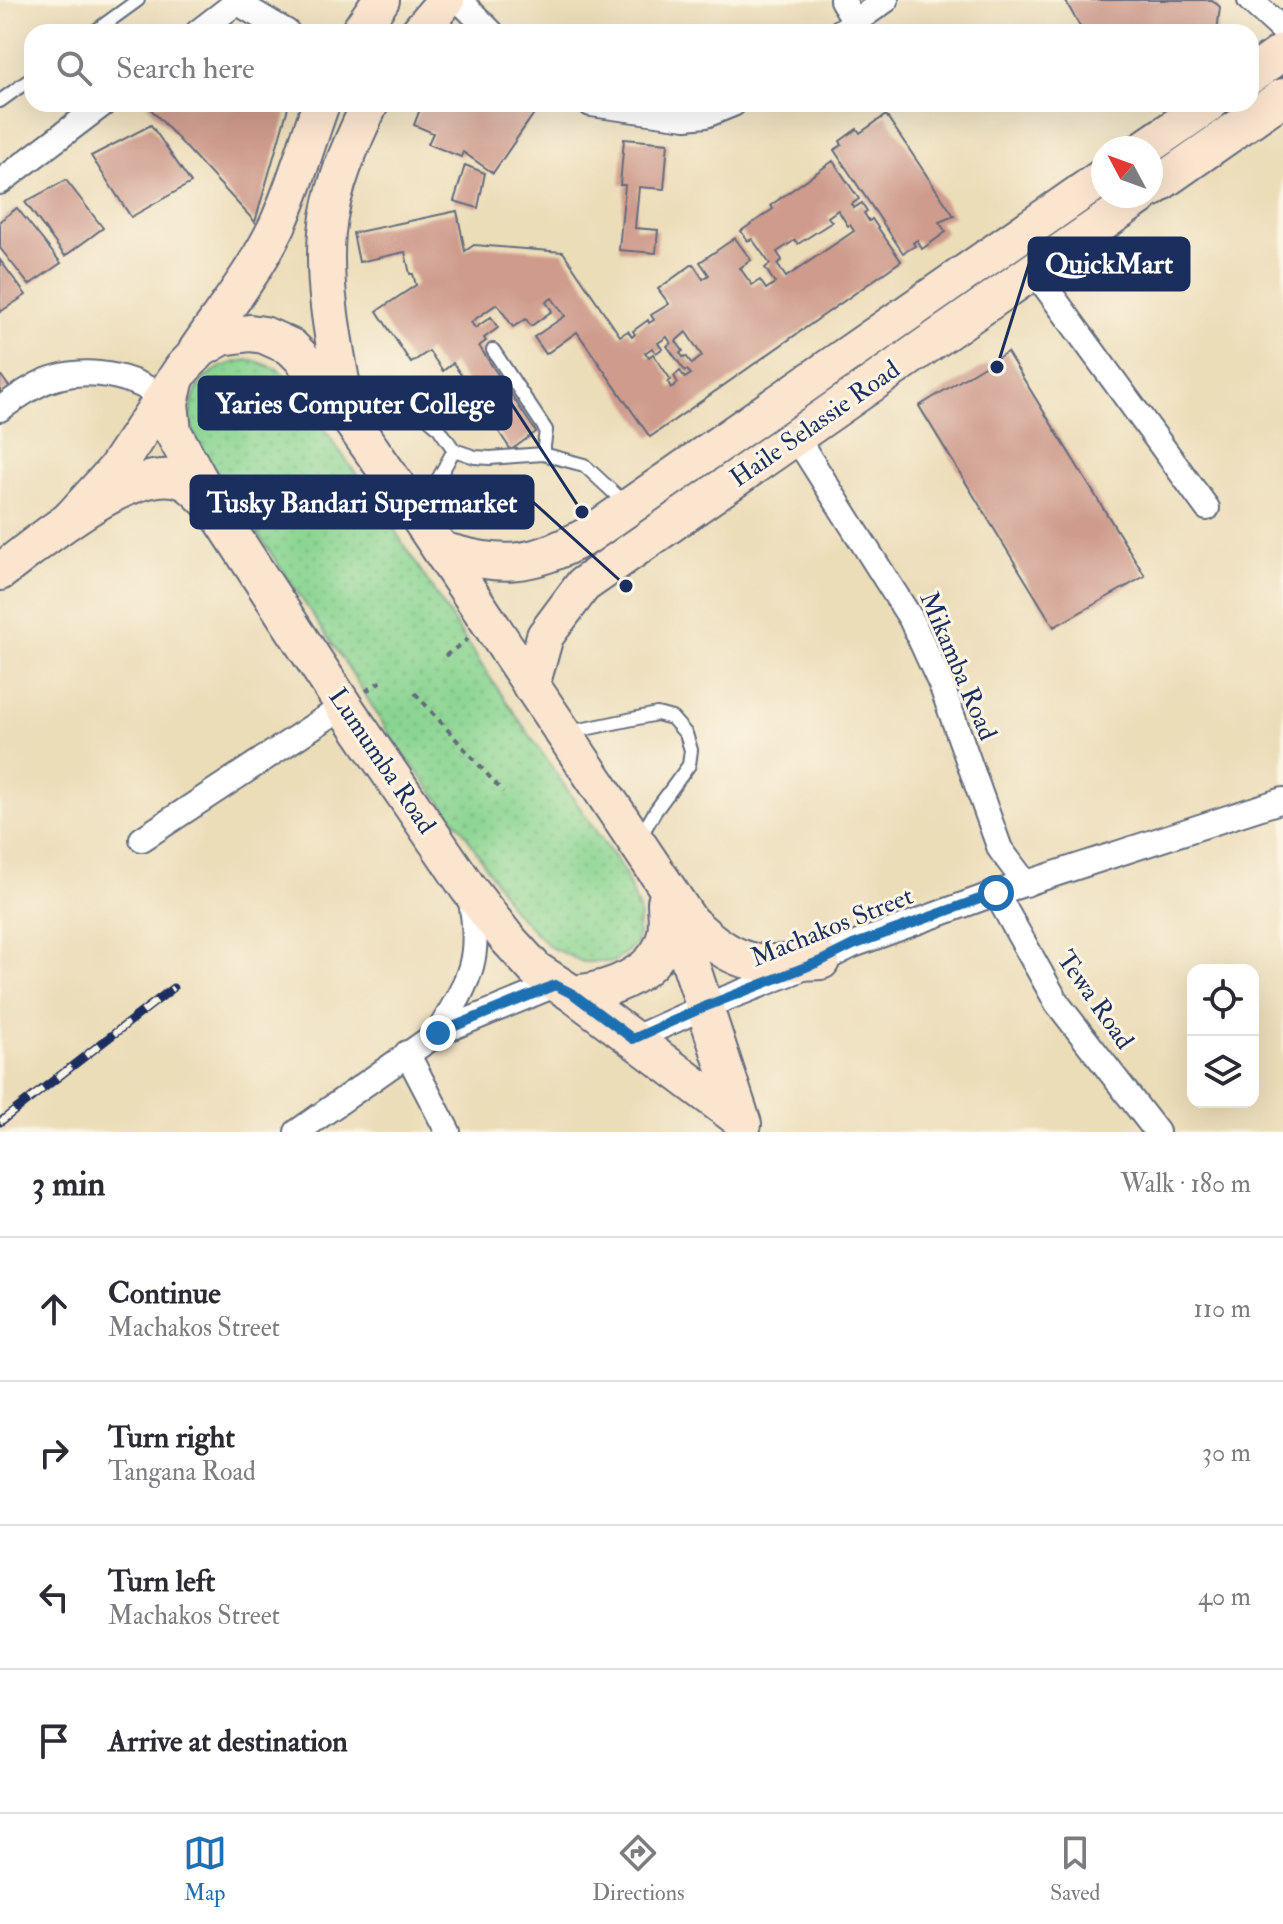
<!DOCTYPE html>
<html lang="en">
<head>
<meta charset="utf-8">
<style>
  :root { --surface:#fff; --page:#f2f2f3; --text:#2b2b33; --muted:#7c7c81; --line:#e1e1e2; --accent:#1f6fb2 }
  body { margin:0; font-family:"IM FELL Double Pica",serif; background:var(--page); color:var(--text) }
  .controls { position:absolute; right:24px; bottom:24px; display:grid; overflow:hidden; border-radius:16px; box-shadow:0 8px 32px #0002 }
  .controls button { width:72px; height:72px; display:grid; place-items:center; padding:0; border:0; border-bottom:2px solid var(--line); background:var(--surface); color:var(--text); font:40px sans-serif }
  .compass { position:absolute; left:1091px; top:136px; width:72px; height:72px; border-radius:50%; background:var(--surface); box-shadow:0 8px 32px #0002; rotate:311deg }
  .stop { position:absolute; width:24px; height:24px; margin:-18px; border:6px solid #1f6fb2; border-radius:50%; background:#fff }
  .stop.end { background:#1f6fb2; border-color:#fff; box-shadow:0 2px 8px #0008 }
  .list { margin:0; padding:0; list-style:none }
  h2 { display:flex; justify-content:space-between; align-items:center; height:104px; margin:0; padding:0 32px; font-size:34px }
  h2 small { font-size:26px; font-weight:400; color:var(--muted) }
  .list li { display:grid; grid-template-columns:52px 1fr auto; gap:24px; align-items:center; box-sizing:border-box; height:144px; padding:0 32px; border-top:2px solid var(--line) }
  .list b { display:block; font-size:30px; white-space:nowrap }
  .list p { margin:0; font-size:26px; white-space:nowrap; color:var(--muted) }
  .list em { font-size:26px; font-style:normal; color:var(--muted) }
  .icon { flex:none; width:44px; height:44px; fill:none; stroke:currentColor; stroke-width:2; stroke-linecap:round; stroke-linejoin:round }
  .map { position:relative; flex:none; width:1283px; height:1132px; overflow:hidden }
  .search { position:absolute; background:var(--surface); box-shadow:0 8px 32px #0002; left:24px; right:24px; top:24px; height:88px; display:flex; align-items:center; gap:20px; box-sizing:border-box; padding:0 28px; border-radius:24px; color:var(--muted); font-size:30px }
  .sheet { height:680px; background:var(--surface) }
  nav { display:flex; justify-content:space-around; align-items:center; box-sizing:border-box; height:112px; border-top:2px solid var(--line); background:var(--surface); font-size:22px; color:var(--muted) }
  nav a { display:grid; justify-items:center; gap:4px }
  nav .on { color:var(--accent) }
  .map>svg:first-child { display:block }
  .park { fill:url(#park-dots); stroke:#528278; stroke-width:2 }
  .building { fill:#ce9b8c; fill-rule:evenodd }
  .lines { fill:none; stroke-linecap:round; stroke-linejoin:round }
  .lane-casing { stroke:#646c7e; stroke-width:16 }
  .street-casing { stroke:#646c7e; stroke-width:28 }
  .secondary-casing { stroke:#646c7e; stroke-width:40 }
  .path { stroke:#646c7e; stroke-width:4; stroke-dasharray:6 6; stroke-linecap:butt }
  .lane { stroke:#fff; stroke-width:12 }
  .street { stroke:#fff; stroke-width:24 }
  .secondary { stroke:#fbe5cf; stroke-width:36 }
  .rail-casing { stroke:#1b2f5e; stroke-width:9 }
  .rail { stroke:#fcf5e5; stroke-width:6; stroke-dasharray:18; stroke-linecap:butt }
  .route { stroke:#1f6fb2; stroke-width:10 }
  .labels { text-anchor:middle; dominant-baseline:central; stroke-width:6; stroke-linejoin:round; paint-order:stroke }
  .street-label { font-size:26px; fill:#1b2f5e; stroke:#fcf5e5 }
  .leader { fill:none; stroke:#1b2f5e; stroke-width:3 }
  .callout-dot { fill:#1b2f5e; stroke:#fcf5e5; stroke-width:3 }
  .callout { fill:#1b2f5e; stroke:#1b2f5e; stroke-width:3 }
  .callout-label { font-size:28px; text-anchor:middle; font-weight:bold; fill:#fff }
</style>
</head>
<body>
<div class="map">
<svg width="1283" height="1132" viewBox="0 0 1283 1132">
  <defs>
    <pattern id="park-dots" width="8" height="8" patternUnits="userSpaceOnUse" patternTransform="scale(2)"><rect width="8" height="8" fill="#89d491"/><path d="M2 2h.1M6 6h.1" fill="none" stroke="#76b67f" stroke-width="1.8" stroke-linecap="round"/></pattern>
  </defs>
  <rect width="100%" height="100%" fill="#fcf5e5"/>
  <filter id="ink" filterUnits="userSpaceOnUse"><feTurbulence type="fractalNoise" baseFrequency=".0125" numOctaves="2"/><feDisplacementMap in="SourceGraphic" scale="16" xChannelSelector="R" yChannelSelector="G"/><feConvolveMatrix kernelMatrix="1 2 1 2 8 2 1 2 1" color-interpolation-filters="sRGB"/></filter>
  <filter id="wash" filterUnits="userSpaceOnUse"><feTurbulence type="fractalNoise" baseFrequency=".006" numOctaves="4" result="noise"/><feDisplacementMap in="SourceGraphic" scale="32" xChannelSelector="R" yChannelSelector="G"/><feGaussianBlur stdDeviation="1.8" result="paint"/><feColorMatrix in="noise" values="0 0 0 0 0 0 0 0 0 0 0 0 0 0 0 0 0 1.4 0 .05"/><feComposite in="paint" operator="in"/></filter>
  <g filter="url(#wash)">
    <rect width="100%" height="100%" fill="#ecddb9"/>
    <path class="park" d="M252,360l25,9 11,9 95,134 99,154 142,206 16,41 -4,32 -23,17h-30l-33,-15 -38,-38 -47,-76 -69,-88 -45,-73 -155,-230c-17,-45 9,-80 56,-82z"/>
    <g id="blocks">
      <g class="building">
        <polygon points="1065,0 1212,0 1220,7 1217,32 1083,32"/>
        <polygon points="146,104 289,104 255,222"/>
        <polygon points="422,104 527,104 535,112 493,173 463,152 461,157 428,144 433,133 414,125"/>
        <polygon points="886,115 954,216 939,222 946,232 922,249 917,240 913,243 915,246 903,253 834,150 842,145 840,141 857,129 860,133"/>
        <polygon points="151,125 191,183 131,217 91,156"/>
        <polygon points="624,139 668,143 664,189 639,187 635,228 658,230 656,253 619,250 625,185 620,185"/>
        <path d="M833,161l26,38 -7,5 2,4 8,-5 5,8 -3,2 5,8 3,-2 29,42 -251,176 -73,-105 -31,22 -12,-17 31,-21 -13,-18 -6,4 6,9 -21,15 -5,-7 -13,8 -16,-23 -26,18 4,6 16,-11 7,11 -14,10 2,3 -7,5 57,86 -25,18 -58,-87 -10,8 -14,-20 -18,12 -34,-52 39,-26 -3,-11h-3l-5,-22 -46,10 -6,-29 104,-22 8,40 9,-6 89,7 57,84 8,-5 4,6 3,-3 -2,-3 15,-11 1,3 5,-3 -3,-5 18,-11 -11,-15 35,-25 10,15 6,-4 -9,-13 35,-24 16,22 -11,8 12,17 8,-5 6,9 9,-6 -10,-15 5,-4 -18,-25 -4,2 -7,-10 32,-22 -2,-4zM838,210l10,16 2,-1 4,6 -68,46 -9,-13 5,-4 -5,-8 18,-12 3,4 34,-22 -4,-5zM686,332l16,24 -10,8 -6,-8 -3,1 -3,-4 3,-2 -7,-10zM667,337l4,6 -4,3 18,25 2,-1 4,4 -6,4 -5,-7 -6,5 4,7 -7,5 -3,-6 3,-2 -18,-26 -4,3 -4,-4 7,-5 4,5 6,-4 -4,-6z"/>
        <polygon points="465,165 485,173 478,208 454,201"/>
        <polygon points="66,180 103,228 65,256 25,202"/>
        <polygon points="17,208 61,263 29,285 0,248 0,221"/>
        <polygon points="0,260 26,295 0,312"/>
        <polygon points="1007,352 1145,576 1054,627 919,406"/>
        <polygon points="0,374 10,388 0,394"/>
      </g>
    </g>
  </g>
  <g filter="url(#ink)">
    <use href="#blocks" fill-opacity="0" stroke="#646c7e" stroke-width="2"/>
    <g class="lines">
      <g class="lane-casing">
        <g id="lane">
          <polyline points="94,32 138,0"/>
          <polyline points="0,101 32,78"/>
          <polyline points="493,350 546,430 543,454"/>
          <polyline points="357,423 396,408 419,411 438,427 454,450 475,457 490,458 543,454 584,465 627,505"/>
          <polyline points="421,510 454,450"/>
          <polyline points="570,732 657,714 672,718 686,734 691,750 689,765 656,810 640,837"/>
        </g>
      </g>
      <g class="street-casing">
        <g id="street">
          <polyline points="233,0 287,32"/>
          <polyline points="459,0 491,32"/>
          <polyline points="842,0 855,21"/>
          <polyline points="1250,0 1283,30"/>
          <polyline points="198,32 237,2"/>
          <polyline points="840,32 886,0"/>
          <polyline points="591,104 686,117 706,115 733,104"/>
          <polyline points="0,182 103,104"/>
          <polyline points="1034,271 1207,508"/>
          <path d="M0,409c10,-7 21,-15 32,-21 41,-24 94,-17 131,10"/>
          <polyline points="796,437 911,619 942,687 1000,849 1026,884"/>
          <polyline points="142,839 344,706"/>
          <polyline points="996,893 1057,1003 1157,1132"/>
          <path d="M438,1033c31,-53 45,-74 32,-136"/>
          <polyline points="633,1039 704,1007 821,961 853,945 996,893 1283,800"/>
          <polyline points="407,1053 448,1132"/>
          <polyline points="297,1132 438,1033 555,985"/>
        </g>
      </g>
      <g class="secondary-casing">
        <g id="secondary">
          <polyline points="359,32 381,0"/>
          <polyline points="419,32 446,0"/>
          <polyline points="1251,75 1283,52"/>
          <polyline points="1145,148 1209,104"/>
          <polyline points="1151,189 1283,97"/>
          <path d="M197,350c27,-40 59,-80 80,-124 18,-40 29,-81 44,-122"/>
          <polyline points="175,382 170,403 173,432 214,507 344,706 468,888 506,937 536,970 573,994 741,1120"/>
          <path d="M346,409c-10,-58 -24,-118 -19,-177 4,-44 24,-88 43,-128"/>
          <path d="M71,518l44,-48 67,-101 19,-20 21,-12 28,-4 14,2 27,12 10,10 46,58 71,101 272,406c50,48 66,42 131,39"/>
          <path d="M441,550c64,18 87,17 146,-14l516,-359"/>
          <path d="M0,572c37,-28 138,-115 186,-90 9,5 17,15 24,21"/>
          <polyline points="531,686 545,636 583,585 1141,196"/>
          <polyline points="672,907 743,1124"/>
          <path d="M573,994c35,-3 86,-20 93,-61 2,-10 0,-21 0,-31"/>
        </g>
      </g>
      <g class="path">
        <polyline points="445,656 468,639"/>
        <polyline points="366,691 386,678"/>
        <polyline points="415,693 503,792"/>
      </g>
      <use href="#lane" class="lane"/>
      <use href="#street" class="street"/>
      <use href="#secondary" class="secondary"/>
      <g class="rail-casing">
        <polyline id="rail" points="0,1122 173,988"/>
      </g>
      <use href="#rail" class="rail"/>
    </g>
  </g>
  <g class="lines" filter="url(#ink)">
    <polyline class="route" points="438,1033 555,985 573,994 633,1039 704,1007 821,961 853,945 996,893"/>
  </g>
  <g class="labels">
    <g class="street-label">
      <text transform="translate(815 424) rotate(-35)">Haile Selassie Road</text>
      <text transform="translate(958 666) rotate(67)">Mikamba Road</text>
      <text transform="translate(382 761) rotate(56)">Lumumba Road</text>
      <text transform="translate(832 927) rotate(-22)">Machakos Street</text>
      <text transform="translate(1095 1000) rotate(55)">Tewa Road</text>
    </g>
  </g>
  <path class="leader" d="M997 367L1029 264M582 512L511 403M626 586L533 502"/>
  <g class="callout-dot">
    <circle cx="997" cy="367" r="8"/>
    <circle cx="582" cy="512" r="8"/>
    <circle cx="626" cy="586" r="8"/>
  </g>
  <g class="callout">
    <rect x="1029" y="238" width="160" height="52" rx="8"/>
    <rect x="199" y="377" width="312" height="52" rx="8"/>
    <rect x="191" y="476" width="342" height="52" rx="8"/>
  </g>
  <g class="callout-label">
    <text x="1109" y="273">QuickMart</text>
    <text x="355" y="413">Yaries Computer College</text>
    <text x="362" y="512">Tusky Bandari Supermarket</text>
  </g>
</svg>
<div class="controls">
<button><svg class="icon" aria-label="locate" viewBox="0 0 24 24"><circle cx="12" cy="12" r="6"/><path d="M12 2v4M12 18v4M2 12h4M18 12h4"/></svg></button>
<button><svg class="icon" aria-label="layers" viewBox="0 0 24 24"><path d="M12 4l9 5-9 5-9-5zM3 14l9 5 9-5"/></svg></button>
</div>
<svg class="compass" viewBox="-18 -18 36 36"><path d="M0-13l5 13h-10z" fill="#e53935"/><path d="M0 13l5-13h-10z" fill="#7c7c81"/></svg>
<div class="stop" style="left:996px;top:893px"></div>
<div class="stop end" style="left:438px;top:1033px"></div>
<div class="search"><svg class="icon" aria-label="search" viewBox="0 0 24 24"><circle cx="10" cy="10" r="6"/><path d="M15 15l6 6"/></svg>Search here</div>
</div>
<section class="sheet">
<h2>3 min<small>Walk · 180 m</small></h2>
<ul class="list">
<li><svg class="icon" aria-label="ahead" viewBox="0 0 24 24"><path d="M12 20V5M6 11l6-6 6 6"/></svg><div><b>Continue</b><p>Machakos Street</p></div><em>110 m</em></li>
<li><svg class="icon" aria-label="right" viewBox="0 0 24 24"><path d="M7 20v-9h11M14 6l5 5-5 5"/></svg><div><b>Turn right</b><p>Tangana Road</p></div><em>30 m</em></li>
<li><svg class="icon" aria-label="left" viewBox="0 0 24 24"><path d="M17 20v-9H6M10 6l-5 5 5 5"/></svg><div><b>Turn left</b><p>Machakos Street</p></div><em>40 m</em></li>
<li><svg class="icon" aria-label="arrive" viewBox="0 0 24 24"><path d="M6 21V4h12l-3 4 3 4H6"/></svg><div><b>Arrive at destination</b></div></li>
</ul>
</section>
<nav>
<a class="on"><svg class="icon" aria-label="map" viewBox="0 0 24 24"><path d="M3 6l6-2 6 2 6-2v14l-6 2-6-2-6 2zM9 4v14M15 6v14"/></svg>Map</a>
<a><svg class="icon" aria-label="directions" viewBox="0 0 24 24"><path d="M12 3l9 9-9 9-9-9zM9 14v-3h6M13 9l2 2-2 2"/></svg>Directions</a>
<a><svg class="icon" aria-label="saved" viewBox="0 0 24 24"><path d="M7 4h10v16l-5-4-5 4z"/></svg>Saved</a>
</nav>
</body>
</html>
